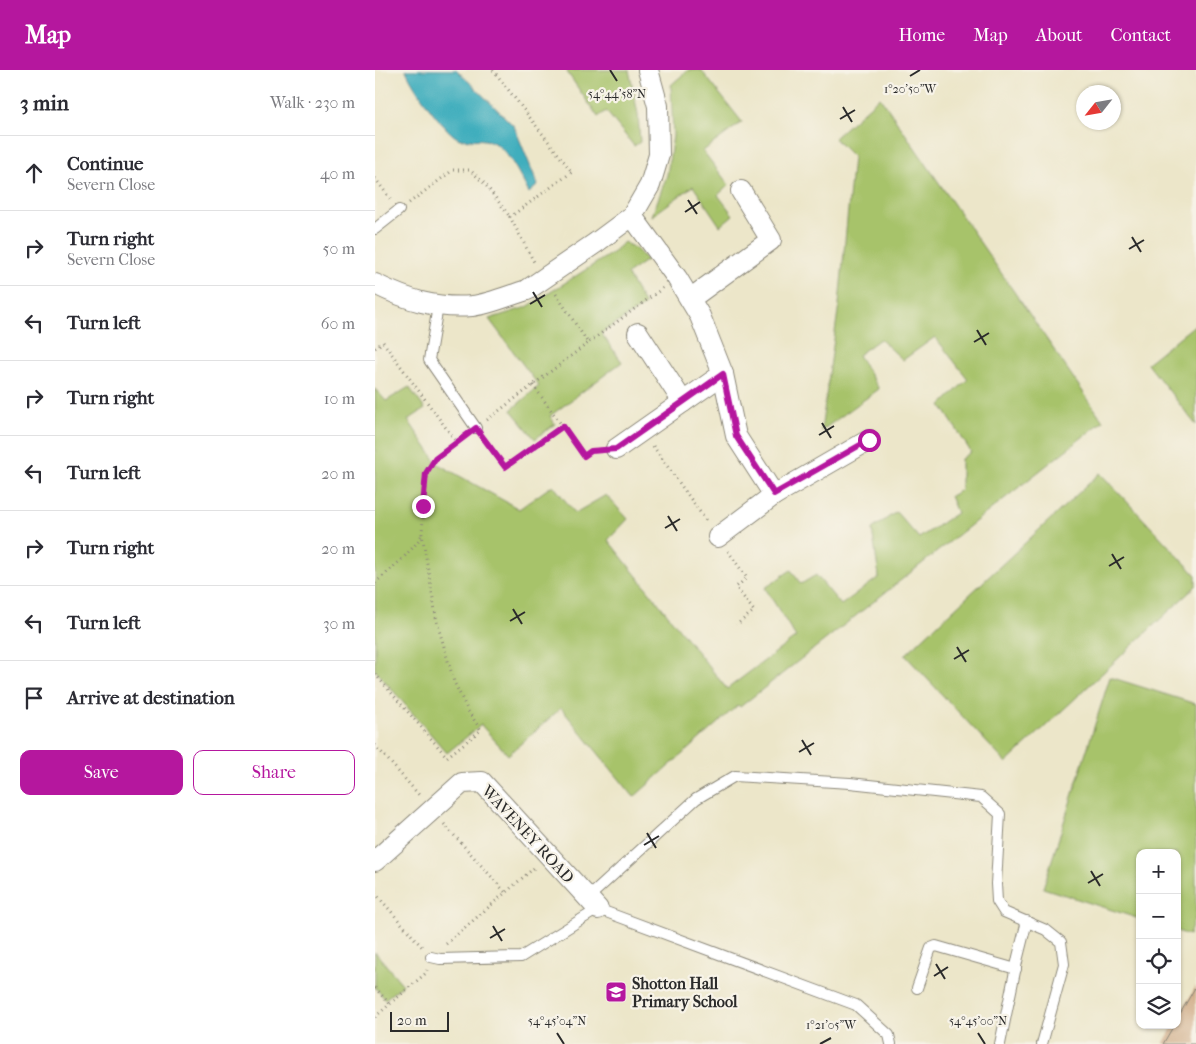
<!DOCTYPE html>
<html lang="en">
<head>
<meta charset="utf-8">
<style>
  :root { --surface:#fff; --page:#f7f7f7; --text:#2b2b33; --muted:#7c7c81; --line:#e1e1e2; --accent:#b5179e }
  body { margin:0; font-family:"IM FELL French Canon",serif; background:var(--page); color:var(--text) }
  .controls { position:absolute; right:15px; bottom:15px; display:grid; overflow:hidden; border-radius:10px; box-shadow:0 1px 4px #0004 }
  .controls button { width:45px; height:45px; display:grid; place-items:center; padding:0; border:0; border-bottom:1px solid var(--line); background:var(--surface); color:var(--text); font:25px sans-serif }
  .compass { position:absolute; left:701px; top:15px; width:45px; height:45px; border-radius:50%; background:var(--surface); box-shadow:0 1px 4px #0004; rotate:239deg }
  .scale { position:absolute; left:15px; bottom:12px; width:59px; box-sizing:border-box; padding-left:5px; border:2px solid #2b2b2b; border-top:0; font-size:14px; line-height:18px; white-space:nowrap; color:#2b2b2b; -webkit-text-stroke:4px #f7f3e8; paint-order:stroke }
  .stop { position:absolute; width:15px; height:15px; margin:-11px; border:4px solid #b5179e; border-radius:50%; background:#fff }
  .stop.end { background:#b5179e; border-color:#fff; box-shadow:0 1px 5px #0008 }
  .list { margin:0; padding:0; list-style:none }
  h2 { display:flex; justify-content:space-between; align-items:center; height:65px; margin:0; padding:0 20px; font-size:21px }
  h2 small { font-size:16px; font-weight:400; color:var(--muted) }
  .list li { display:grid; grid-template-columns:32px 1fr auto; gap:15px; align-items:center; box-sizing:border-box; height:75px; padding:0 20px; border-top:1px solid var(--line) }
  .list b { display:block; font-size:19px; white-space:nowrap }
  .list p { margin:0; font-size:16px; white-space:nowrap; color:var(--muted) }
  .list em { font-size:16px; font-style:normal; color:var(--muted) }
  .actions { display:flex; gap:10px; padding:15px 20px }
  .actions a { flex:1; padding:11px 0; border:1px solid var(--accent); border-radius:10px; text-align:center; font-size:18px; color:var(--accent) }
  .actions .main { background:var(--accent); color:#fff }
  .icon { flex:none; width:28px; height:28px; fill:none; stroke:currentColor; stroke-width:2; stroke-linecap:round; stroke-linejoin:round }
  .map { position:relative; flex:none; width:821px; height:974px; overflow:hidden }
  header { display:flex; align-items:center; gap:30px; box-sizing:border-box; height:70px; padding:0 25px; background:var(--accent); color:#fff }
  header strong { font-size:24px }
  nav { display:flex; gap:28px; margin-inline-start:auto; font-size:18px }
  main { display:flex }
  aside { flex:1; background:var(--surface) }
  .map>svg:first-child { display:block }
  .green { fill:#a7c36a; stroke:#69774a }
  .water { fill:#40aebd; stroke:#366c74 }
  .building { fill:#cea882 }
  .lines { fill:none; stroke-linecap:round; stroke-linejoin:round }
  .lane-casing { stroke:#8c887a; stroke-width:12 }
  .street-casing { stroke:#8c887a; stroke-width:22 }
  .path { stroke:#8c887a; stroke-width:3; stroke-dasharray:1 4; stroke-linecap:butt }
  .lane { stroke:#fff; stroke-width:10 }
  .street { stroke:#fff; stroke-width:20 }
  .street-bridge-casing { stroke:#8c887a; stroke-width:22; stroke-linecap:butt }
  .street-bridge { stroke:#fff; stroke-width:20 }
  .route { stroke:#b5179e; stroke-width:6 }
  .ticks { fill:none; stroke:#2b2b2b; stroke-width:2 }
  .labels { text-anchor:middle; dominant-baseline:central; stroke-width:4.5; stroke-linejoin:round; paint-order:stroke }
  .street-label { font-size:16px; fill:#2b2b2b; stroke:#f7f3e8 }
  .poi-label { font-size:16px; font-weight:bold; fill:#2b2b2b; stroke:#f7f3e8; text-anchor:start }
  .ticks-label { font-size:12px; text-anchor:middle; fill:#2b2b2b; stroke:#f7f3e8; stroke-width:4.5; stroke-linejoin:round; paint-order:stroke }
</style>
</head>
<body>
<header>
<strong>Map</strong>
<nav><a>Home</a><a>Map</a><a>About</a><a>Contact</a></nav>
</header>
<main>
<aside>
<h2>3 min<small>Walk · 230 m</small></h2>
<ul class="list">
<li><svg class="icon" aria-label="ahead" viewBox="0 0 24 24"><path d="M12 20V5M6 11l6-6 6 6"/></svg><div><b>Continue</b><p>Severn Close</p></div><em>40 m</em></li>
<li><svg class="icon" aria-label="right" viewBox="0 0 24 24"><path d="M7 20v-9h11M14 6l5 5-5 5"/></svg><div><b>Turn right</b><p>Severn Close</p></div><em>50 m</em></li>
<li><svg class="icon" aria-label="left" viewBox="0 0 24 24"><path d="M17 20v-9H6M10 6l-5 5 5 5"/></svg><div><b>Turn left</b></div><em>60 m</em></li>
<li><svg class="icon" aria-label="right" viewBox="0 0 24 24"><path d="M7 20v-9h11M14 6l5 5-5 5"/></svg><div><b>Turn right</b></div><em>10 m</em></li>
<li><svg class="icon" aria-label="left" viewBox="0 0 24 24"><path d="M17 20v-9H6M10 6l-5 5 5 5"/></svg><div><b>Turn left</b></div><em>20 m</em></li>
<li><svg class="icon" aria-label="right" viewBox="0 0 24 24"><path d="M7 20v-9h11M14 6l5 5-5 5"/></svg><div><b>Turn right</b></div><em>20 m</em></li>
<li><svg class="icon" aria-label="left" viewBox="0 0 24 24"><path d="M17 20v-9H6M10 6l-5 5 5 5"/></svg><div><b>Turn left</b></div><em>30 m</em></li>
<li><svg class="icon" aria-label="arrive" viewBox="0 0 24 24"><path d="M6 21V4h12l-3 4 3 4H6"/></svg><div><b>Arrive at destination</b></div></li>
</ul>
<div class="actions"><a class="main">Save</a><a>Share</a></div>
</aside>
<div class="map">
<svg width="821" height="974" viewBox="0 0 821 974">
  <rect width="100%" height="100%" fill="#f7f3e8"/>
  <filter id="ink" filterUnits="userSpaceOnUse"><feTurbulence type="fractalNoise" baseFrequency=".02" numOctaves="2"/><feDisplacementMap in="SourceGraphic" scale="10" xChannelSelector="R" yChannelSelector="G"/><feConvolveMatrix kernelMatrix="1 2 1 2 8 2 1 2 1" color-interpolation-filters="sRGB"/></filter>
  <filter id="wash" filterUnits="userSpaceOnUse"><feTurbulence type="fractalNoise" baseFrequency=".0096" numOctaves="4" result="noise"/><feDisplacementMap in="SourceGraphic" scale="20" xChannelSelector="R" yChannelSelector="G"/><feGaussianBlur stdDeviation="1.12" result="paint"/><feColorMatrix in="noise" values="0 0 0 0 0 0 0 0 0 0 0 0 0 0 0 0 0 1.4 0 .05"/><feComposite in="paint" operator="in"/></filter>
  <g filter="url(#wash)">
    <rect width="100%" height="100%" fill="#ece6c9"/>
    <g class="green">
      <polygon points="194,0 254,0 263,44 265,72 259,76 231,41 223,47 192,2"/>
      <polygon points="313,0 326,0 367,52 328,81 354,115 343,125 358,145 345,156 318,116 277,146 292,105 298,66 296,15"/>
      <polygon points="505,27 728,351 365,637 363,635 259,727 186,638 133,685 106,655 72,683 0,600 0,319 11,331 34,317 50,339 33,350 63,394 144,439 178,415 200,443 231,425 253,449 233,470 352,619 421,567 390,518 416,500 426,514 441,505 466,535 504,507 497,459 521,442 544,468 582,443 575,426 586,420 586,389 596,382 566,335 593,309 560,267 528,290 505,269 483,285 504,319 446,361 464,234 478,87 459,68"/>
      <polygon points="249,172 261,179 272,190 252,204 270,235 226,263 247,292 175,346 180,354 160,369 136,340 164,316 114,249 152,237 237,183"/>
      <polygon points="821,254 821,355 772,293"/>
      <polygon points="725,403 821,505 821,516 631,693 530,585"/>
      <polygon points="735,607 821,634 821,844 814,865 802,861 802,783 765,783 765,849 668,818"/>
      <polygon points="0,882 28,915 10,929 0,917"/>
    </g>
    <path class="water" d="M31,0h51l57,56 24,59 -9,8c-8,-15 -20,-42 -35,-50 -11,-6 -22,-2 -34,-4 -14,-4 -49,-55 -54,-69z"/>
    <g id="blocks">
      <polygon class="building" points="821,916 821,974 788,974 799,955 802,955 802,949"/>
    </g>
  </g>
  <g filter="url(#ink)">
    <use href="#blocks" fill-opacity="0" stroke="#8c887a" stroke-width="1"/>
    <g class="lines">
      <g class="lane-casing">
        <g id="lane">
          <polyline points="0,159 24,140"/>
          <polyline points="63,236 54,290 101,358"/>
          <polyline points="213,828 321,729 360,706 475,713 606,727 625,744 621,814 622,831 629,842 671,860 686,872 689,894 667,974"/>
          <polyline points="56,887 65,889 146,887 223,839 481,935 514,965 516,974"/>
          <polyline points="542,918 556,878 561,876 641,899"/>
          <polyline points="625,974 643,887 652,851"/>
        </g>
      </g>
      <g class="street-casing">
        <g id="street">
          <polyline points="257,146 302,208 325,246 348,304 361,366 399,425"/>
          <polyline points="222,172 257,146 275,115 284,85 283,36 273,0"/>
          <path d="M0,214c32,16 61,25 97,22 18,-2 38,-11 55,-16"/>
          <polyline points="315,229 396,170 366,121"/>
          <polyline points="263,263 308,332"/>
          <polyline points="241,379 348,304"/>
          <polyline points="343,467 399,425 494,370"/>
          <polyline points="0,791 87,713 107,712 223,839"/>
        </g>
      </g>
      <g class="path">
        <polyline points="118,0 197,102 135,147 159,192"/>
        <polyline points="0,108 16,130"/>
        <polyline points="34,133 78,100 95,100 110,114 135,147"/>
        <polyline points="181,224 213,273 288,218"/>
        <polyline points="0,278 8,272 82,373"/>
        <polyline points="158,315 209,386 216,381 222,381"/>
        <polyline points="112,350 213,273"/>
        <polyline points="109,369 129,397 188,356"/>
        <polyline points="278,376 332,452"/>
        <polyline points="353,481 372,508 361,517 379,541 361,555"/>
        <path d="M0,513c17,-15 35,-29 47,-48"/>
        <polyline points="0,604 72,687 106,660 93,641 79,612 62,552 47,464 51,403 60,389 91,366"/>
        <polyline points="0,675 44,725"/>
        <polyline points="69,754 131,823"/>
        <polyline points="0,823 47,877"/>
        <polyline points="71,874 159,798"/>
        <polyline points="0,918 15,934"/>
        <polyline points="0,947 51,903 52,900"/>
      </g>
      <use href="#lane" class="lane"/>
      <use href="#street" class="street"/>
      <g class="street-bridge-casing">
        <polyline id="street-bridge" points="152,220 222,172"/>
      </g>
      <use href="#street-bridge" class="street-bridge"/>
    </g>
  </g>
  <g class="lines" filter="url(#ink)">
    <polyline class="route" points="48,436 51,403 60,389 101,358 130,397 188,356 209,386 216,381 241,379 348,304 361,366 399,424 494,370"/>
  </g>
  <path class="ticks" d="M235,0l7,11M535,6l10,-6M468,37l9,15M465,49l15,-9M313,130l9,14M310,142l15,-10M757,167l9,15M754,179l15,-9M158,222l9,15M155,234l15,-9M602,260l9,15M599,272l15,-9M447,353l9,15M444,365l15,-9M293,446l9,15M290,458l15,-9M737,484l9,15M734,496l15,-9M138,539l9,15M135,551l15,-9M582,577l9,15M579,589l15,-9M427,670l9,15M424,682l15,-9M272,763l9,15M269,775l15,-9M716,801l9,15M713,813l15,-9M118,856l9,15M115,868l15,-9M561,894l9,15M559,906l14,-9M182,963l7,11M603,963l7,11M445,974l11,-6"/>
  <defs>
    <g id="school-square" transform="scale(1.125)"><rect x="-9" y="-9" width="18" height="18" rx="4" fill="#b5179e" stroke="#f7f3e8"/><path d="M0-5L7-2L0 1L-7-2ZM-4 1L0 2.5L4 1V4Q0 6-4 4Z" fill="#fff"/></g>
  </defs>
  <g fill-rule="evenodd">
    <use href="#school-square" x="241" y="922"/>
  </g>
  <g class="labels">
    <g class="street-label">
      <text transform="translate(153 764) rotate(47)">WAVENEY ROAD</text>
    </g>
    <g class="poi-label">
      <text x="257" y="913">Shotton Hall<tspan x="257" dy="18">Primary School</tspan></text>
    </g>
  </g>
  <g class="ticks-label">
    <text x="535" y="23">1°20'50"W</text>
    <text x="242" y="28">54°44'58"N</text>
    <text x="182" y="955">54°45'04"N</text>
    <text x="603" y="955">54°45'00"N</text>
    <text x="456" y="959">1°21'05"W</text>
  </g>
</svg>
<div class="controls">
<button>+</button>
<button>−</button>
<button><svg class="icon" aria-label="locate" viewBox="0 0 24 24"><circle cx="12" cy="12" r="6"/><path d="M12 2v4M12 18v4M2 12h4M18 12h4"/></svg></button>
<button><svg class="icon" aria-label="layers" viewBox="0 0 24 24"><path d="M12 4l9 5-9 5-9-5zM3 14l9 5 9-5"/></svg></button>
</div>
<svg class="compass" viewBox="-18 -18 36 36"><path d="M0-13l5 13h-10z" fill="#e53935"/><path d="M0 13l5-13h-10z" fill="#7c7c81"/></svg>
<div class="scale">20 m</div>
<div class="stop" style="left:494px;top:370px"></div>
<div class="stop end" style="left:48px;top:436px"></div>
</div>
</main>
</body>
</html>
